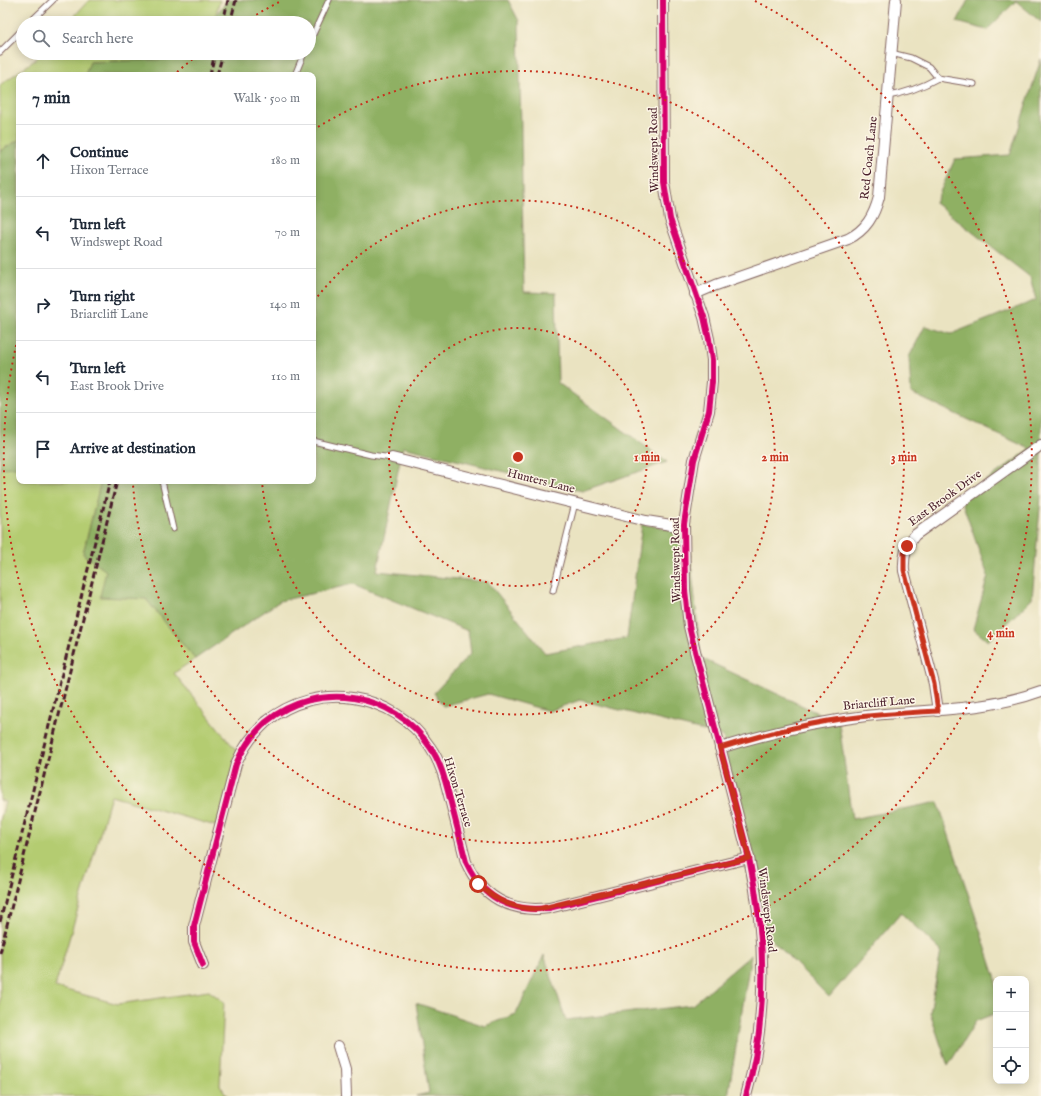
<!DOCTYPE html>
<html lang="en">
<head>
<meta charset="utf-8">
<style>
  :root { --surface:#fff; --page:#f6f6f7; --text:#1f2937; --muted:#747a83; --line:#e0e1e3 }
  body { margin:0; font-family:"IM FELL English",serif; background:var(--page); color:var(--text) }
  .controls { position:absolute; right:12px; bottom:12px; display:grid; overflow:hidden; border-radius:8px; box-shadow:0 2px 10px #0003 }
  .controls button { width:36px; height:36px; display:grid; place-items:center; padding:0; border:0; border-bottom:1px solid var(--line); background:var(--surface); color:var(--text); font:20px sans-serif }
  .stop { position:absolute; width:12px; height:12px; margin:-9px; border:3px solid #c8321e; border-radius:50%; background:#fff }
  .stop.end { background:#c8321e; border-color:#fff; box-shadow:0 1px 4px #0008 }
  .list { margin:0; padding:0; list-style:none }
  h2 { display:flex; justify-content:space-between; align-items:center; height:52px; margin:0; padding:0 16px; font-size:17px }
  h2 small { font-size:13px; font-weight:400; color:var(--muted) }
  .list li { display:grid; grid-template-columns:26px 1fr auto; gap:12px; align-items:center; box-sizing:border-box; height:72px; padding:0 16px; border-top:1px solid var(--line) }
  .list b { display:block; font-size:15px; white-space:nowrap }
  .list p { margin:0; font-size:13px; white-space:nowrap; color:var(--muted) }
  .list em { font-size:13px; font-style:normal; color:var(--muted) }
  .icon { flex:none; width:22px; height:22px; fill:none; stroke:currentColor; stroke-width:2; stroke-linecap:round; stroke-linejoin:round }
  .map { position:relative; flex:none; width:1041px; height:1096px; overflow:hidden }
  .search { position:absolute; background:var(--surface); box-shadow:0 2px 10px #0003; left:16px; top:16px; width:300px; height:44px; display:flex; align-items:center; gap:10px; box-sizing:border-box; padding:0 14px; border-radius:22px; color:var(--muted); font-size:15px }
  .panel { position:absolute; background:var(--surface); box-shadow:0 2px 10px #0003; left:16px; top:72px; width:300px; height:412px; border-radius:8px }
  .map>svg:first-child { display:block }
  .green { fill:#b4cc71; stroke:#7f764e }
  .forest { fill:#8fb063; stroke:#6c6847 }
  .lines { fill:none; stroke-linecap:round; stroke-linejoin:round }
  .service-casing { stroke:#826460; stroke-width:7 }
  .minor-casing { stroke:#826460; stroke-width:12 }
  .service { stroke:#fff; stroke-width:5 }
  .minor { stroke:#fff; stroke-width:10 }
  .rail { stroke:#4a1f2b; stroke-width:3; stroke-dasharray:6 3; stroke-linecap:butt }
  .cycleway-casing { stroke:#fcf5e5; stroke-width:8 }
  .cycleway { stroke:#d6006c; stroke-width:6 }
  .route { stroke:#c8321e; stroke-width:5 }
  .ring { fill:none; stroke:#c8321e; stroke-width:2; stroke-dasharray:2 4 }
  .labels { text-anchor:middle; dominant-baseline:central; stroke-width:3; stroke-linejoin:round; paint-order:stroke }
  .street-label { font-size:12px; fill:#4a1f2b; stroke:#fcf5e5 }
  .centre { fill:#c8321e; stroke:#fcf5e5; stroke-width:2 }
  .ring-label { font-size:12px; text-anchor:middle; font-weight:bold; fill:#c8321e; stroke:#fcf5e5; stroke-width:3; stroke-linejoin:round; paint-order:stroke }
</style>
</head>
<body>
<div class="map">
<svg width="1041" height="1096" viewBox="0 0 1041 1096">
  <rect width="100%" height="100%" fill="#fcf5e5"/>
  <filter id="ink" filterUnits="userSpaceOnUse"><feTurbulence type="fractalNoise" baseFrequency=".025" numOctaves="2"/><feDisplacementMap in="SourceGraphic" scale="8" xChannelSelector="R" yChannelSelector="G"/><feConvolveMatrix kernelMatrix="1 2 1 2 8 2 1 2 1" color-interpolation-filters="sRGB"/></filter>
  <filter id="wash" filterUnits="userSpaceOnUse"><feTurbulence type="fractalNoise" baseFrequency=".012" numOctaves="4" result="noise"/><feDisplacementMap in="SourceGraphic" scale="16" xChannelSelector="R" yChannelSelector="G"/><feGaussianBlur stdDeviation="0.9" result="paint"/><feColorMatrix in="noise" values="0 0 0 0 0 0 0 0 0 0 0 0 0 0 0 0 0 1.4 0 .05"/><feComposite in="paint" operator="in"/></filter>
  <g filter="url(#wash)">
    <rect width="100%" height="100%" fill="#eae3c1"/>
    <g class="green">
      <polygon points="89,0 220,0 216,14 209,23 68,23"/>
      <polygon points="41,53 185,53 180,59 91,62 85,75 19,75 19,140 0,151 0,85 35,60"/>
      <polygon points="19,465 19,481 101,481 83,554 146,599 195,659 174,673 243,759 219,827 111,796 55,987 118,1004 209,991 224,1002 220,1085 227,1096 0,1096 0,821 5,802 0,800 0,468 14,467"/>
    </g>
    <g class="forest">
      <polygon points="228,0 508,0 519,21 524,292 556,293 558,383 667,462 582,491 403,447 377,571 488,582 545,653 627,638 642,524 688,532 701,658 839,723 852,819 938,802 996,979 996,1013 976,1021 948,1066 930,1013 941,951 901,913 829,997 756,924 723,736 580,700 549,711 488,694 443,706 434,693 471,653 468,631 353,584 280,601 195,659 146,599 100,597 106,571 83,554 101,481 313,481 313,75 85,75 90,62 180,59 185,53 309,53 309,23 209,23"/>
      <polygon points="968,0 1041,0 1041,22 1016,1 987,30 957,22"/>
      <polygon points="1041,59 1041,496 1032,599 988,641 973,629 988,576 961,499 1030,449 911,393 909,357 925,326 951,334 1036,300 1030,277 935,203 955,159 1010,155"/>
      <polygon points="19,140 19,465 14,467 0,468 0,151"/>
      <polygon points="544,955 566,1020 692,1005 751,955 728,1096 416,1096 429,1093 416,1003 485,1026 516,1014"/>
    </g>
  </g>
  <g filter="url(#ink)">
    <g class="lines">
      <g class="service-casing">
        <g id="service">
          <polyline points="29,23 53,0"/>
          <polyline points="309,43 329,0"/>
          <polyline points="0,52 23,29"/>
          <polyline points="891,53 911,58 929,67 938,78 974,84"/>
          <polyline points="295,75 304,53"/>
          <path d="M888,96c18,-3 34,-9 50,-18"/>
          <polyline points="313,441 371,455 392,458"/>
          <polyline points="162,481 173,529"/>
          <polyline points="553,591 575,503"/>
        </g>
      </g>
      <g class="minor-casing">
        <g id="minor">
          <path d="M663,0l1,182 6,37 34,98 5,22 3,21v22l-3,29 -15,49 -10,64 1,66 4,36 6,25 54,207c17,78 19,161 -3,238"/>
          <path d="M695,294l21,-9 132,-46c18,-9 26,-23 31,-42l17,-197"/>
          <polyline points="392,458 646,521 684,527"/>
          <path d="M938,711l-4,-27 -30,-113c-1,-15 2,-25 11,-36l126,-90"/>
          <path d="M720,748c48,-15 97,-26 146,-32 59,-7 118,-4 175,-25"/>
          <path d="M203,965l-9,-23v-16l42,-162c7,-16 17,-30 30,-42 51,-42 128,-30 164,25 12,17 16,37 21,56 5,20 10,40 15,59 16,35 44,51 83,46l200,-50"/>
          <polyline points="338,1046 345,1069 346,1096"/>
        </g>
      </g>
      <use href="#service" class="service"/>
      <use href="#minor" class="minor"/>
      <g class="rail">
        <polyline points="223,23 228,0"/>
        <polyline points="230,23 236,0"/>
        <polyline points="210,75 215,53"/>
        <polyline points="217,75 223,53"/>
        <polyline points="0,922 110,481"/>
        <polyline points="0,953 117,481"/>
      </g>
      <g class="cycleway-casing">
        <g id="cycleway">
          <path d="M663,0l1,182 6,37 34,98 5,22 3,21v22l-3,29 -15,49 -10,64 1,66 4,36 6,25 54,207c17,78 19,161 -3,238"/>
          <path d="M203,965l-9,-23v-16l42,-162c7,-16 17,-30 30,-42 51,-42 128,-30 164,25 12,17 16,37 21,56 5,20 10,40 15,59 16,35 44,51 83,46l200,-50"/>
        </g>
      </g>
      <use href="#cycleway" class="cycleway"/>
    </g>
  </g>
  <g class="lines" filter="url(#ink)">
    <path class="route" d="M478,884c18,17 36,25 61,25l210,-51 -29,-110c35,-11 72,-21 108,-27 36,-6 73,-8 110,-10l-4,-27 -30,-114v-17l3,-7"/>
  </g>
  <g class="ring">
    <circle cx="518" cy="457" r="129"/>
    <path d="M314 301A257 257 0 1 1 262 482"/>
    <path d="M313 130A386 386 0 1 1 133 484"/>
    <path d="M177 72A514 514 0 0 1 198 55M246 21A514 514 0 0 1 281 1M755 1A514 514 0 1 1 18 337"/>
  </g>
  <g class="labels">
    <g class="street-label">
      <text transform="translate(654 150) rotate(-91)">Windswept Road</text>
      <text transform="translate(869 158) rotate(-84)">Red Coach Lane</text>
      <text transform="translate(541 481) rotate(14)">Hunters Lane</text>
      <text transform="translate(945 498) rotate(-36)">East Brook Drive</text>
      <text transform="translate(676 560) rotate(-91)">Windswept Road</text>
      <text transform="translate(879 703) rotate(-5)">Briarcliff Lane</text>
      <text transform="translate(458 792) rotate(73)">Hixon Terrace</text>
      <text transform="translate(767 910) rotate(83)">Windswept Road</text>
    </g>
  </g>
  <circle cx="518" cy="457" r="6" class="centre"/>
  <g class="ring-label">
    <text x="647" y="461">1 min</text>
    <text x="775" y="461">2 min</text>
    <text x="904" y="461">3 min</text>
    <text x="1001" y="637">4 min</text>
  </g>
</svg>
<div class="controls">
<button>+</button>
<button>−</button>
<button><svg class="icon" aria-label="locate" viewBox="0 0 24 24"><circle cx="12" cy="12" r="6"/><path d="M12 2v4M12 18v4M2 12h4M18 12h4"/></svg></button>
</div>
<div class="stop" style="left:478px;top:884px"></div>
<div class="stop end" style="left:907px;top:546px"></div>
<div class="search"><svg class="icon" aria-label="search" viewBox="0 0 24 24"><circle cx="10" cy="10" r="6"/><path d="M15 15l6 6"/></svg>Search here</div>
<section class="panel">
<h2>7 min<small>Walk · 500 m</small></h2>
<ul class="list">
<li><svg class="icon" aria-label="ahead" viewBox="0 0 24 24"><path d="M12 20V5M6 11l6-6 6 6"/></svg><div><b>Continue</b><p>Hixon Terrace</p></div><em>180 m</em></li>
<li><svg class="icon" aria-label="left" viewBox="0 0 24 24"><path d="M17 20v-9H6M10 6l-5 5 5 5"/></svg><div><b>Turn left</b><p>Windswept Road</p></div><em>70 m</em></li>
<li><svg class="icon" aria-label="right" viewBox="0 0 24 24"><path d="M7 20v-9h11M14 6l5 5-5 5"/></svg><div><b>Turn right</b><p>Briarcliff Lane</p></div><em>140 m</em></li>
<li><svg class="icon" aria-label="left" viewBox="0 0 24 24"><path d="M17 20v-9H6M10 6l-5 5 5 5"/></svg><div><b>Turn left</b><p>East Brook Drive</p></div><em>110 m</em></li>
<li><svg class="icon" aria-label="arrive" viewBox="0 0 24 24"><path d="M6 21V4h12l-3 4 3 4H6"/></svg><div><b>Arrive at destination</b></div></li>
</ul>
</section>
</div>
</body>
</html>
